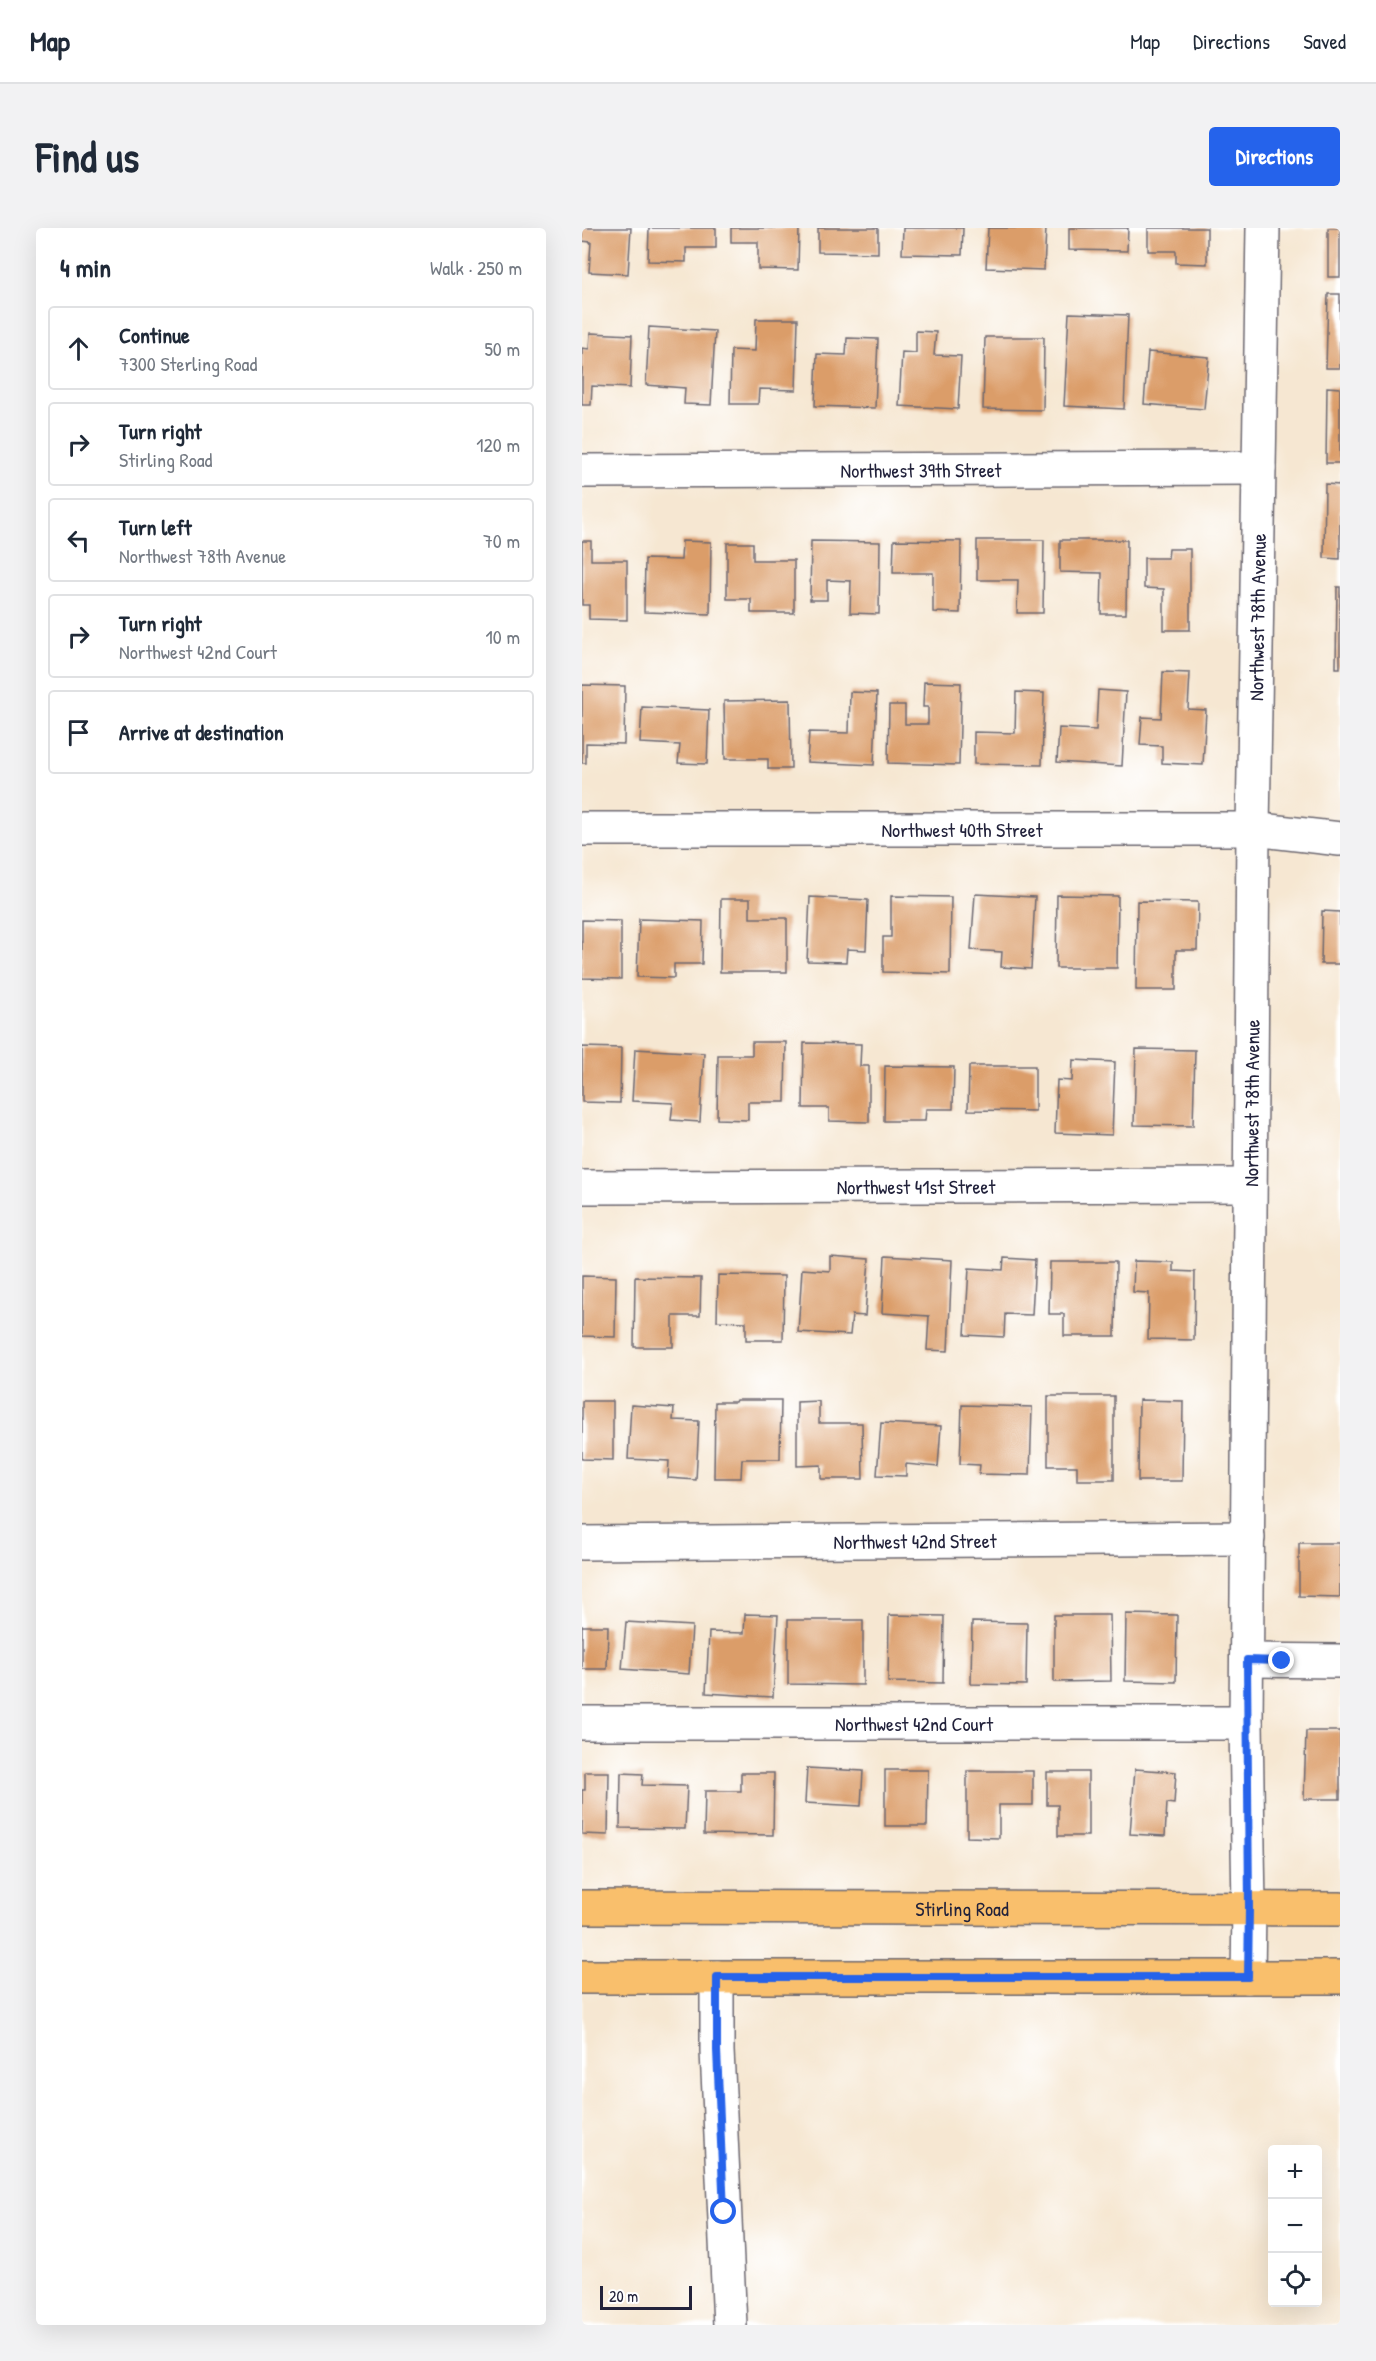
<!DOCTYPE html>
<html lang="en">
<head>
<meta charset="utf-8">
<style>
  :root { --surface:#fff; --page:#f2f2f3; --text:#1f2937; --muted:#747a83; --line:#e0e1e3; --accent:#2563eb }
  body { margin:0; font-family:"Patrick Hand",sans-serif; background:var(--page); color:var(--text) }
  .controls { position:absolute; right:18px; bottom:18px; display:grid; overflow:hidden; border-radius:6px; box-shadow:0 6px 24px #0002 }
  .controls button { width:54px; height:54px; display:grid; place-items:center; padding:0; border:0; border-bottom:2px solid var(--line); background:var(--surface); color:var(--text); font:30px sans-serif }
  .scale { position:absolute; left:18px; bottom:15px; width:92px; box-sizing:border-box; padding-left:6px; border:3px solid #22223b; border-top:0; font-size:16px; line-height:21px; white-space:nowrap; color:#22223b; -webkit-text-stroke:4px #fff; paint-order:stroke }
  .stop { position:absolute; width:18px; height:18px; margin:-14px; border:4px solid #2563eb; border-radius:50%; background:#fff }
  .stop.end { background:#2563eb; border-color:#fff; box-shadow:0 2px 6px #0008 }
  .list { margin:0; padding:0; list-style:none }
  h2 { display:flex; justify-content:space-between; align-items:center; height:78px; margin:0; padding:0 24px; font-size:26px }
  h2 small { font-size:20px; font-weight:400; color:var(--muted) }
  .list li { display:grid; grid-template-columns:39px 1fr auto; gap:18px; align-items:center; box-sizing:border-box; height:84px; margin:0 12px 12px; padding:0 12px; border:2px solid var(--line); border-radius:6px }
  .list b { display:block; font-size:22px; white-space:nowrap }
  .list p { margin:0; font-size:20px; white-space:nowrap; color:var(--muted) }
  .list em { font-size:20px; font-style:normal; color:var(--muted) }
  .icon { flex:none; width:33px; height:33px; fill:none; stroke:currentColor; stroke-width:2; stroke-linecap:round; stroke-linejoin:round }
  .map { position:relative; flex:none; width:758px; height:2097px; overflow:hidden; border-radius:6px }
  header { display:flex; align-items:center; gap:36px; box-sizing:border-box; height:84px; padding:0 30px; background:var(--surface); border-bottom:2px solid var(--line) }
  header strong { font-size:28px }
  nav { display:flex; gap:33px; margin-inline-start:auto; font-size:21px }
  .intro { display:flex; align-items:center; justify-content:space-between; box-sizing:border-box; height:144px; padding:0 36px }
  h1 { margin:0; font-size:42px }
  .button { padding:15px 27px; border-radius:6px; background:var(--accent); color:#fff; font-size:21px; font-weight:700 }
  main { display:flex; gap:36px; padding:0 36px }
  aside { flex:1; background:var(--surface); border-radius:6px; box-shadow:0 6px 24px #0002 }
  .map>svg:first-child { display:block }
  .building { fill:#db9d69 }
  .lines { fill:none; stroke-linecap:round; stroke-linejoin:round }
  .minor-casing { stroke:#6c6770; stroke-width:36 }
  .major-casing { stroke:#6c6770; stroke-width:36 }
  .minor { stroke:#fff; stroke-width:33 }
  .major { stroke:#f9bf6c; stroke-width:33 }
  .route { stroke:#2563eb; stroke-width:8 }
  .labels { text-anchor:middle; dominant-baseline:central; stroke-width:5; stroke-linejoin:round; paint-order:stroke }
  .street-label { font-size:20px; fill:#22223b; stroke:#fff }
</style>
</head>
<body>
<header>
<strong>Map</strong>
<nav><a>Map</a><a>Directions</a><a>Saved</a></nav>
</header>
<div class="intro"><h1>Find us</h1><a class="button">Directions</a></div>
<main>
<aside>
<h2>4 min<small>Walk · 250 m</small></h2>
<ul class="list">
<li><svg class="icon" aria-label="ahead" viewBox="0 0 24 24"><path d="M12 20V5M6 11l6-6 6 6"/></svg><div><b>Continue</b><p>7300 Sterling Road</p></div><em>50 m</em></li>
<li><svg class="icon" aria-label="right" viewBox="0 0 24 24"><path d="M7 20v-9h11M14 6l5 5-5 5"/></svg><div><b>Turn right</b><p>Stirling Road</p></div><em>120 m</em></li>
<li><svg class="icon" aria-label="left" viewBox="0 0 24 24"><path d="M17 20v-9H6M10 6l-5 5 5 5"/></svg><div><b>Turn left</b><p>Northwest 78th Avenue</p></div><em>70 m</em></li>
<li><svg class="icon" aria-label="right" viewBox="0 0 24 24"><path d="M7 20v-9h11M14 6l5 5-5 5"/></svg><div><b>Turn right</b><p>Northwest 42nd Court</p></div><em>10 m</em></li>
<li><svg class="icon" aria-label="arrive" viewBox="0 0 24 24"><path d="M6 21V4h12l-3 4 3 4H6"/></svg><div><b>Arrive at destination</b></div></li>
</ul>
</aside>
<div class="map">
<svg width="758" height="2097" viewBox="0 0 758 2097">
  <rect width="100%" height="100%" fill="#fff"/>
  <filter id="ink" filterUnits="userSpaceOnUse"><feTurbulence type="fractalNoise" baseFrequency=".0167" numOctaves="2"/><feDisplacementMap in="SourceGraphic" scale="12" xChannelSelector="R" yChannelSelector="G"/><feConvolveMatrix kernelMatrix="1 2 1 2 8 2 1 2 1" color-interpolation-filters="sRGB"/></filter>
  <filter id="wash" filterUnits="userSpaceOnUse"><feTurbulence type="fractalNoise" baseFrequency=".008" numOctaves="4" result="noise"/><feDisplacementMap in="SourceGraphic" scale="24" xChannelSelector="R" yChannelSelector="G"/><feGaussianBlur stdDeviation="1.35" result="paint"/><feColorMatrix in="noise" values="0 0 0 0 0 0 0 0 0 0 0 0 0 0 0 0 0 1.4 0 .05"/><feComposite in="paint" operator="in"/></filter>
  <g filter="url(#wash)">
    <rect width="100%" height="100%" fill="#f6e7d2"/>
    <g id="blocks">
      <g class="building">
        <polygon points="0,0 49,0 46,46 7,44 9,14 0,13"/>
        <polygon points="67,0 134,0 134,20 104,20 104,34 66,33"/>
        <polygon points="149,0 217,0 216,42 176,41 176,14 149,14"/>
        <polygon points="236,0 296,0 296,25 236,24"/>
        <polygon points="321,0 381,0 380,27 320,26"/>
        <polygon points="406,0 464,0 462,42 404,40"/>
        <polygon points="487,0 546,0 545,23 487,22"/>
        <polygon points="566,0 625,0 625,36 594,35 594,23 566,23"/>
        <rect x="746" y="0" width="12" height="49"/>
        <polygon points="746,66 758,66 758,140 744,140"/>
        <polygon points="487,85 546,87 542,181 482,178"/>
        <polygon points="174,91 216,91 214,162 177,161 176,176 148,176 149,122 173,123"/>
        <polygon points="67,99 133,103 129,177 102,176 103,160 64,157"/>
        <polygon points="334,103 354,104 352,127 379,128 376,181 317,178 320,124 334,125"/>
        <polygon points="8,105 50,107 48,160 10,158 9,177 0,177 0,120 7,121"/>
        <polygon points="403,109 462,109 461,182 401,181"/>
        <polygon points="265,110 296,111 293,180 233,178 235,126 264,127"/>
        <polygon points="566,124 627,129 622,181 562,176"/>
        <polygon points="745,159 758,160 758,235 744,235"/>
        <polygon points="743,256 758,257 758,331 742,330"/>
        <polygon points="312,312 379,313 378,385 351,384 351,345 311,345"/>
        <polygon points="395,312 462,312 461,385 435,385 436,352 395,352"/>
        <polygon points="478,312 545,312 544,386 519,386 520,345 478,344"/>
        <polygon points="0,313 9,313 9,332 45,332 45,392 7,391 7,377 0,377"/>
        <polygon points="100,313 129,314 128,386 62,384 63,331 99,332"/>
        <polygon points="229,313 298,314 297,386 268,385 269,353 245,352 245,372 228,372"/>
        <polygon points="145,315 171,315 171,332 212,332 212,385 169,385 169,371 145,371"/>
        <polygon points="587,321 608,321 608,402 582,402 582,361 562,360 562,330 586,330"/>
        <polygon points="755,359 758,359 758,440 754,440"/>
        <polygon points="581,444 608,445 606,481 624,482 621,537 580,535 580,518 558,517 560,489 579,490"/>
        <polygon points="342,454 379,455 377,537 306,535 307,477 323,477 323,496 346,496 346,479 341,479"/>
        <polygon points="0,457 43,458 42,516 4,515 4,535 0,535"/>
        <polygon points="516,462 544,464 540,538 475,534 477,500 514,502"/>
        <polygon points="268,464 295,465 292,537 225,534 227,504 267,505"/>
        <polygon points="434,464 462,465 460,537 392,536 392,504 433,505"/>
        <polygon points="208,472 209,541 186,541 186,531 143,531 142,473"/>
        <polygon points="60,479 127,482 125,536 96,535 98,517 58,515"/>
        <polygon points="393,666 453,669 449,741 419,739 420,724 389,722"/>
        <polygon points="475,667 536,668 535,740 474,740"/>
        <polygon points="309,668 369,669 368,746 301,744 301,709 309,709"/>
        <polygon points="228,669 286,672 284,722 265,721 264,734 225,733"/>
        <polygon points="139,671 168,671 168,690 205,690 205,744 138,744"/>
        <polygon points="555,673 616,674 615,722 594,722 594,762 554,762"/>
        <polygon points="740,683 758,684 758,736 739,736"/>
        <polygon points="57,691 121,693 120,736 92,736 92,750 55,749"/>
        <polygon points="0,692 39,693 39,751 0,750"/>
        <polygon points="170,814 204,814 203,874 166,874 166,892 135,891 136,827 170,827"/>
        <polygon points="222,815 279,816 278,838 287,838 287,894 247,893 247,880 221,880"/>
        <polygon points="0,819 39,820 38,875 0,874"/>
        <polygon points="53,821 122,825 118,894 89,892 91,875 50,873"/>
        <polygon points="554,821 613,822 611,898 552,897"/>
        <polygon points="491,832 533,834 530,907 473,905 475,852 490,853"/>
        <polygon points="303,838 372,839 371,881 344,881 343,893 302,893"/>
        <polygon points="387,838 453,838 453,883 386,882"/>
        <polygon points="248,1028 287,1031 283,1088 270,1087 268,1107 216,1104 220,1041 248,1043"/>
        <polygon points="303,1028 370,1032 366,1123 345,1122 347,1088 300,1085"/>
        <polygon points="422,1030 453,1032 450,1087 423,1086 422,1109 383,1107 387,1040 421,1042"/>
        <polygon points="552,1033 591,1034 591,1043 613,1044 612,1112 566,1111 567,1065 551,1064"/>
        <polygon points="468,1034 534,1034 533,1108 482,1108 482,1086 467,1086"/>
        <polygon points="136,1047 202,1048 201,1112 164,1112 164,1094 135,1093"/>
        <polygon points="0,1048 34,1049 33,1109 0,1108"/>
        <polygon points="53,1049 119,1050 118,1088 91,1088 91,1119 52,1119"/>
        <polygon points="466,1168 532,1168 532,1252 495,1252 495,1238 466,1238"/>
        <polygon points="154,1172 199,1172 198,1231 160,1231 159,1250 132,1250 133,1174 153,1174"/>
        <polygon points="557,1172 601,1173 600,1253 556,1253"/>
        <polygon points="0,1173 31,1173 31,1232 0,1231"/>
        <polygon points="237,1173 237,1195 280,1195 281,1251 239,1251 239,1237 215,1238 215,1174"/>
        <polygon points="49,1177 92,1180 91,1192 117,1193 114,1252 86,1250 87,1233 46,1231"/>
        <polygon points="380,1177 450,1179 448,1247 397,1246 398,1237 378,1236"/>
        <polygon points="299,1195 359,1198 356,1239 324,1236 324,1248 295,1247"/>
        <polygon points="717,1315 758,1315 758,1369 717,1368"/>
        <polygon points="163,1386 196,1387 191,1469 124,1465 127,1404 162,1405"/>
        <polygon points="544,1386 595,1387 594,1454 543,1453"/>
        <polygon points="307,1387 362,1388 361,1455 306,1454"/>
        <polygon points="472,1387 528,1387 529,1453 472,1454"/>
        <polygon points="206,1392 281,1392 281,1457 206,1456"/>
        <polygon points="44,1394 110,1398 107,1446 40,1441"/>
        <polygon points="390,1394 445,1395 444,1457 389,1456"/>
        <polygon points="0,1398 26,1398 25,1441 0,1441"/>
        <polygon points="724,1503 758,1503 758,1571 722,1571"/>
        <polygon points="225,1540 281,1543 279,1578 223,1575"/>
        <polygon points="553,1541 594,1544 592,1576 585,1575 583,1608 548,1606"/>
        <polygon points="303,1542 346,1542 345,1598 303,1598"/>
        <polygon points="385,1543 451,1543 451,1577 417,1577 417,1610 385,1609"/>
        <polygon points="3,1544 27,1544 26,1607 0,1606 0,1562 3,1562"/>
        <polygon points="465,1544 506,1544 506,1608 476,1608 476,1577 465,1577"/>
        <polygon points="39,1545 61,1546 60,1557 105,1558 103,1601 38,1600"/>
        <polygon points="159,1545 192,1545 191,1607 122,1606 123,1563 159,1563"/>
      </g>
    </g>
  </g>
  <g filter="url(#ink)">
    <use href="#blocks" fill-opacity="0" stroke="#6c6770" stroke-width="1.5"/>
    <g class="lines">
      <g class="minor-casing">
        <g id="minor">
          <path id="s1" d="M0,243l677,-3"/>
          <path id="s2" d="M0,601h671l87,10"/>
          <path id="s3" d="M0,959l668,-2"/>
          <path id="s4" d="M0,1315l666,-5"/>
          <polyline points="665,1432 758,1433"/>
          <path id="s5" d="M0,1495h664"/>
          <polyline points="135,1749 135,1823 148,2097"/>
          <path id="s6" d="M666,1749l1,-69 -3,-185 7,-894 10,-601"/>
        </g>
      </g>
      <g class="major-casing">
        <g id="major">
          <path id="s7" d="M0,1679l758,2"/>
          <polyline points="0,1749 758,1749"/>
        </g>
      </g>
      <use href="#minor" class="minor"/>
      <use href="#major" class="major"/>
    </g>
  </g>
  <g class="lines" filter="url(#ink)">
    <polyline class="route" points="142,1984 135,1822 135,1749 666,1749 667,1680 665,1432 700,1433"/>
  </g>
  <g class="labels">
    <g class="street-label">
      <text stroke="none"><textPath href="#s1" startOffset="339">Northwest 39th Street</textPath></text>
      <text stroke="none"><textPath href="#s6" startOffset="1360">Northwest 78th Avenue</textPath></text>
      <text stroke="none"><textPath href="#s2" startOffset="380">Northwest 40th Street</textPath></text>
      <text stroke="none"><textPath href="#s6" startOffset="874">Northwest 78th Avenue</textPath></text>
      <text stroke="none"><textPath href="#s3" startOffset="334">Northwest 41st Street</textPath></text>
      <text stroke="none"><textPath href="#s4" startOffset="333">Northwest 42nd Street</textPath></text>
      <text stroke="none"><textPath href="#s5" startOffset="332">Northwest 42nd Court</textPath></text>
      <text stroke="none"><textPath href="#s7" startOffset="380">Stirling Road</textPath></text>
    </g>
  </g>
</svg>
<div class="controls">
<button>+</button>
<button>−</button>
<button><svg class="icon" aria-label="locate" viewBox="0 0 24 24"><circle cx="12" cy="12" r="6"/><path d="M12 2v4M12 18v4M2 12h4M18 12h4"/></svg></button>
</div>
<div class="scale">20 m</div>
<div class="stop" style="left:142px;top:1984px"></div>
<div class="stop end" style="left:700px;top:1433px"></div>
</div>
</main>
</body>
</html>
